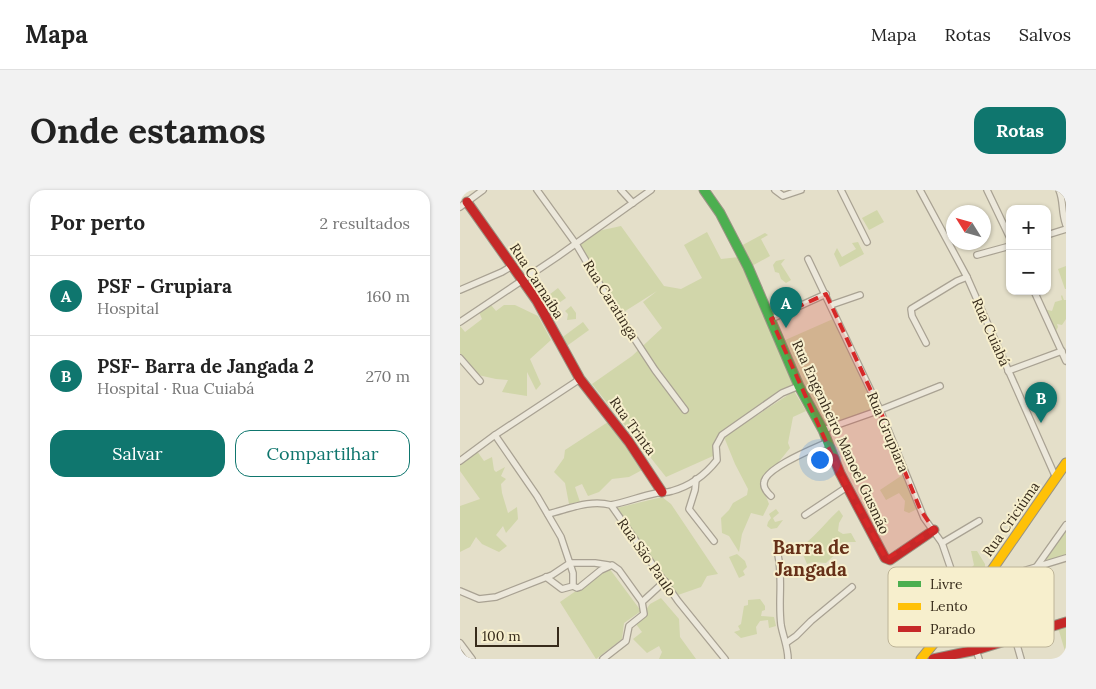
<!DOCTYPE html>
<html lang="pt">
<head>
<meta charset="utf-8">
<style>
  :root { --surface:#fff; --page:#f2f2f2; --text:#222; --muted:#767676; --line:#e0e0e0; --accent:#0f766e }
  body { margin:0; font-family:Lora,serif; background:var(--page); color:var(--text) }
  .controls { position:absolute; right:15px; top:15px; display:grid; overflow:hidden; border-radius:10px; box-shadow:0 1px 4px #0004 }
  .controls button { width:45px; height:45px; display:grid; place-items:center; padding:0; border:0; border-bottom:1px solid var(--line); background:var(--surface); color:var(--text); font:25px sans-serif }
  .compass { position:absolute; left:486px; top:15px; width:45px; height:45px; border-radius:50%; background:var(--surface); box-shadow:0 1px 4px #0004; rotate:307deg }
  .scale { position:absolute; left:15px; bottom:12px; width:84px; box-sizing:border-box; padding-left:5px; border:2px solid #372b1b; border-top:0; font-size:14px; line-height:18px; white-space:nowrap; color:#372b1b; -webkit-text-stroke:4px #f7efcd; paint-order:stroke }
  .you { position:absolute; left:359px; top:269px; width:18px; height:18px; margin:-12px; border:4px solid #fff; border-radius:50%; background:#1a73e8; box-shadow:0 0 0 8px #1a73e833 }
  .badge { display:grid; place-items:center; width:32px; height:32px; border-radius:50%; background:var(--accent); color:#fff; font-size:16px; font-weight:700 }
  .pin { position:absolute; translate:-50% -41px; filter:drop-shadow(0 1px 2px #0008) }
  .pin::after { content:''; position:absolute; top:26px; width:18px; height:15px; background:inherit; clip-path:polygon(0 0,100% 0,50% 100%) }
  .list { margin:0; padding:0; list-style:none }
  h2 { display:flex; justify-content:space-between; align-items:center; height:65px; margin:0; padding:0 20px; font-size:21px }
  h2 small { font-size:16px; font-weight:400; color:var(--muted) }
  .list li { display:grid; grid-template-columns:32px 1fr auto; gap:15px; align-items:center; box-sizing:border-box; height:80px; padding:0 20px; border-top:1px solid var(--line) }
  .list b { display:block; font-size:19px; white-space:nowrap }
  .list p { margin:0; font-size:16px; white-space:nowrap; color:var(--muted) }
  .list em { font-size:16px; font-style:normal; color:var(--muted) }
  .actions { display:flex; gap:10px; padding:15px 20px }
  .actions a { flex:1; padding:11px 0; border:1px solid var(--accent); border-radius:15px; text-align:center; font-size:18px; color:var(--accent) }
  .actions .main { background:var(--accent); color:#fff }
  .map { position:relative; flex:none; width:606px; height:469px; overflow:hidden; border-radius:15px }
  header { display:flex; align-items:center; gap:30px; box-sizing:border-box; height:70px; padding:0 25px; background:var(--surface); border-bottom:1px solid var(--line) }
  header strong { font-size:24px }
  nav { display:flex; gap:28px; margin-inline-start:auto; font-size:18px }
  .intro { display:flex; align-items:center; justify-content:space-between; box-sizing:border-box; height:120px; padding:0 30px }
  h1 { margin:0; font-size:35px }
  .button { padding:12px 22px; border-radius:15px; background:var(--accent); color:#fff; font-size:18px; font-weight:700 }
  main { display:flex; gap:30px; padding:0 30px }
  aside { flex:1; background:var(--surface); border-radius:15px; box-shadow:0 1px 4px #0004 }
  .map>svg:first-child { display:block }
  .green { fill:#d1d6aa }
  .lines { fill:none; stroke-linecap:round; stroke-linejoin:round }
  .street-casing { stroke:#a9a293; stroke-width:8 }
  .fast-casing { stroke:#999383; stroke-width:11 }
  .slow-casing { stroke:#999383; stroke-width:11 }
  .jam-casing { stroke:#999383; stroke-width:11 }
  .street { stroke:#ece8db; stroke-width:5.5 }
  .fast { stroke:#4caf50; stroke-width:9 }
  .slow { stroke:#ffc107; stroke-width:9 }
  .jam { stroke:#c62828; stroke-width:9 }
  .marked { fill:#d62828; fill-opacity:0.2; stroke:#d62828; stroke-width:4; stroke-dasharray:10 6; stroke-linejoin:round }
  .labels { text-anchor:middle; dominant-baseline:central; stroke-width:4; stroke-linejoin:round; paint-order:stroke }
  .street-label { font-size:14px; fill:#372b1b; stroke:#f7efcd }
  .district-label { font-size:19px; font-weight:bold; fill:#663018; stroke:#f7efcd }
  .key { fill:#f7efcd; stroke:#bdb498; stroke-width:1 }
  .key-label { font-size:14px; fill:#372b1b }
</style>
</head>
<body>
<header>
<strong>Mapa</strong>
<nav><a>Mapa</a><a>Rotas</a><a>Salvos</a></nav>
</header>
<div class="intro"><h1>Onde estamos</h1><a class="button">Rotas</a></div>
<main>
<aside>
<h2>Por perto<small>2 resultados</small></h2>
<ul class="list">
<li><span class="badge">A</span><div><b>PSF - Grupiara</b><p>Hospital</p></div><em>160 m</em></li>
<li><span class="badge">B</span><div><b>PSF- Barra de Jangada 2</b><p>Hospital · Rua Cuiabá</p></div><em>270 m</em></li>
</ul>
<div class="actions"><a class="main">Salvar</a><a>Compartilhar</a></div>
</aside>
<div class="map">
<svg width="606" height="469" viewBox="0 0 606 469">
  <rect width="100%" height="100%" fill="#e4dfc9"/>
  <g class="green">
    <polygon points="417,20 424,32 409,40 402,28"/>
    <polygon points="161,36 204,96 221,99 242,88 224,55 247,42 261,69 279,67 336,193 269,236 255,249 253,266 206,287 132,194 172,166 202,138 183,112 197,101 159,125 119,54 138,41"/>
    <polygon points="305,43 308,45 301,49 310,66 290,77 279,57"/>
    <polygon points="398,52 404,64 380,77 374,64 377,58 382,67 396,59 392,53"/>
    <polygon points="325,69 321,74 331,90 326,93 321,89 319,83 315,82 313,75 316,71"/>
    <polygon points="606,76 606,99 605,99 598,79"/>
    <polygon points="81,93 87,100 89,105 98,98 106,108 86,122 79,111 87,106 84,100 79,103 76,99 71,101 71,99"/>
    <polygon points="602,105 604,110 606,110 606,129 602,135 597,134 598,137 595,143 584,119 592,121 595,112 602,110 601,106"/>
    <polygon points="31,115 36,121 44,115 55,115 78,126 91,150 70,169 81,194 76,200 67,182 67,206 42,202 48,190 36,189 18,185 0,163 0,136 5,142 22,129 19,122"/>
    <polygon points="111,116 116,123 116,129 107,130 108,124 105,121"/>
    <polygon points="373,129 417,218 363,236 341,197 323,151"/>
    <polygon points="123,132 129,140 104,158 100,149"/>
    <polygon points="334,201 346,221 333,227 328,253 330,258 301,294 309,314 303,326 291,323 282,344 279,362 269,346 262,343 261,328 269,320 273,313 287,305 288,299 275,274 264,247"/>
    <polygon points="148,232 153,233 184,279 169,287 152,289 139,302 128,306 122,294 115,297 120,312 109,314 105,293 94,282 104,268 105,260"/>
    <polygon points="17,261 24,271 32,267 34,280 36,282 45,277 41,286 46,289 41,294 42,303 48,323 57,317 58,329 46,343 43,336 36,345 47,356 39,362 22,354 16,347 10,357 0,362 0,316 20,309 0,281 0,274"/>
    <polygon points="444,284 457,319 449,323 444,321 445,311 439,303 426,310 420,300"/>
    <polygon points="202,307 211,314 258,384 247,386 241,397 218,405 157,318"/>
    <polygon points="316,319 319,323 313,328 315,332 323,330 317,338 311,339 307,336 308,332 311,328 309,324"/>
    <path d="M379,320l4,6 -4,7 -1,8 5,3 8,-1 5,9h-8l-22,21 -13,-1 -6,2 -5,-12 6,-3 -3,-5c12,-10 22,-23 34,-34z"/>
    <polygon points="606,336 606,366 580,373"/>
    <polygon points="511,361 517,361 525,374 525,380 513,389 509,380 514,375"/>
    <polygon points="277,364 285,371 287,377 283,381 285,385 279,388 269,367"/>
    <polygon points="149,378 181,421 164,433 162,449 136,469 100,412"/>
    <polygon points="201,408 219,429 220,447 236,469 199,469 202,462 199,456 187,463 173,449 182,442 176,434 190,414"/>
    <polygon points="300,409 305,416 305,420 302,421 301,426 314,427 316,436 309,438 308,430 300,431 296,437 297,444 281,448 274,442 280,440 278,436 281,434 284,416 288,415 288,410"/>
    <polygon points="606,433 606,461 605,461 599,441 596,439"/>
  </g>
  <g class="lines">
    <g class="street-casing">
      <g id="street">
        <polyline points="77,0 116,54 149,110 195,180 225,220"/>
        <polyline points="161,0 173,13"/>
        <polyline points="315,0 323,6 341,0"/>
        <polyline points="381,0 407,52"/>
        <polyline points="460,0 507,87 596,288"/>
        <polyline points="527,0 550,48"/>
        <path d="M599,0c5,12 2,21 7,35"/>
        <polyline points="0,17 23,0"/>
        <polyline points="587,45 606,39"/>
        <polyline points="517,65 550,56"/>
        <polyline points="348,69 420,220 464,328 482,353 504,417"/>
        <polyline points="0,100 42,82 52,76"/>
        <polyline points="574,101 606,171"/>
        <polyline points="371,115 400,105"/>
        <polyline points="311,129 366,104"/>
        <polyline points="0,132 97,67 191,0"/>
        <polyline points="466,153 452,126 451,119 497,91 507,87"/>
        <polyline points="0,168 20,191"/>
        <polyline points="548,181 602,161"/>
        <polyline points="363,240 420,220 480,196"/>
        <polyline points="35,245 77,306 101,347 113,383 113,396 117,398 120,397 141,380 152,375 159,380 182,412"/>
        <polyline points="0,271 35,245 120,189"/>
        <polyline points="236,289 235,300 229,319 254,351"/>
        <path d="M311,306c-3,-3 -8,-7 -7,-13 0,-15 51,-35 64,-41"/>
        <path d="M151,315c16,-3 30,-9 46,-12 5,-1 10,0 15,-2 18,-5 34,-17 45,-31l-1,-14 6,-11 60,-42 17,-7"/>
        <path d="M88,324c21,-5 42,-15 63,-9l67,96 47,58"/>
        <polyline points="345,325 387,297"/>
        <polyline points="482,353 519,331"/>
        <path d="M318,365c5,24 0,45 3,70 2,11 7,22 7,34"/>
        <polyline points="110,373 135,373 148,375"/>
        <polyline points="577,376 606,335"/>
        <polyline points="86,387 102,399 113,396"/>
        <polyline points="523,393 606,368"/>
        <polyline points="0,401 19,409 36,407 92,385 110,373"/>
        <polyline points="555,448 561,469"/>
        <polyline points="0,453 12,469"/>
        <polyline points="326,453 336,446 351,431 392,397"/>
        <polyline points="516,460 519,469"/>
        <polyline points="143,469 166,451 169,436 184,424 182,412 205,391"/>
      </g>
    </g>
    <g class="fast-casing">
      <polyline id="fast" points="244,0 260,23 288,77 339,196 363,240 374,268"/>
    </g>
    <g class="slow-casing">
      <polyline id="slow" points="461,469 523,393 606,273"/>
    </g>
    <g class="jam-casing">
      <g id="jam">
        <polyline points="7,12 77,111 120,189 169,252 202,302"/>
        <polyline points="374,268 380,283 425,368 430,370 474,340"/>
        <polyline points="473,469 516,460 606,432"/>
      </g>
    </g>
    <use href="#street" class="street"/>
    <use href="#fast" class="fast"/>
    <use href="#slow" class="slow"/>
    <use href="#jam" class="jam"/>
  </g>
  <path class="marked" d="M366,104l54,116 40,99 14,21 -48,29 -46,-86 -69,-154z"/>
  <g class="labels">
    <g class="street-label">
      <text transform="translate(77 91) rotate(57)">Rua Carnaíba</text>
      <text transform="translate(151 110) rotate(58)">Rua Caratinga</text>
      <text transform="translate(531 142) rotate(66)">Rua Cuiabá</text>
      <text transform="translate(173 236) rotate(54)">Rua Trinta</text>
      <text transform="translate(428 242) rotate(67)">Rua Grupiara</text>
      <text transform="translate(381 247) rotate(65)">Rua Engenheiro Manoel Gusmão</text>
      <text transform="translate(551 329) rotate(-55)">Rua Criciúma</text>
      <text transform="translate(187 367) rotate(55)">Rua São Paulo</text>
    </g>
    <g class="district-label">
      <text x="351" y="357">Barra de<tspan x="351" dy="22">Jangada</tspan></text>
    </g>
  </g>
  <rect x="428" y="377" width="166" height="80" rx="8" class="key"/>
  <rect x="438" y="391" width="23" height="6" fill="#4caf50"/>
  <rect x="438" y="413" width="23" height="7" fill="#ffc107"/>
  <rect x="438" y="436" width="23" height="6" fill="#c62828"/>
  <g class="key-label">
    <text x="470" y="399">Livre</text>
    <text x="470" y="421">Lento</text>
    <text x="470" y="444">Parado</text>
  </g>
</svg>
<div class="controls">
<button>+</button>
<button>−</button>
</div>
<svg class="compass" viewBox="-18 -18 36 36"><path d="M0-13l5 13h-10z" fill="#e53935"/><path d="M0 13l5-13h-10z" fill="#767676"/></svg>
<div class="scale">100 m</div>
<div class="you"></div>
<div class="pin badge" style="left:326px;top:138px">A</div>
<div class="pin badge" style="left:581px;top:233px">B</div>
</div>
</main>
</body>
</html>
